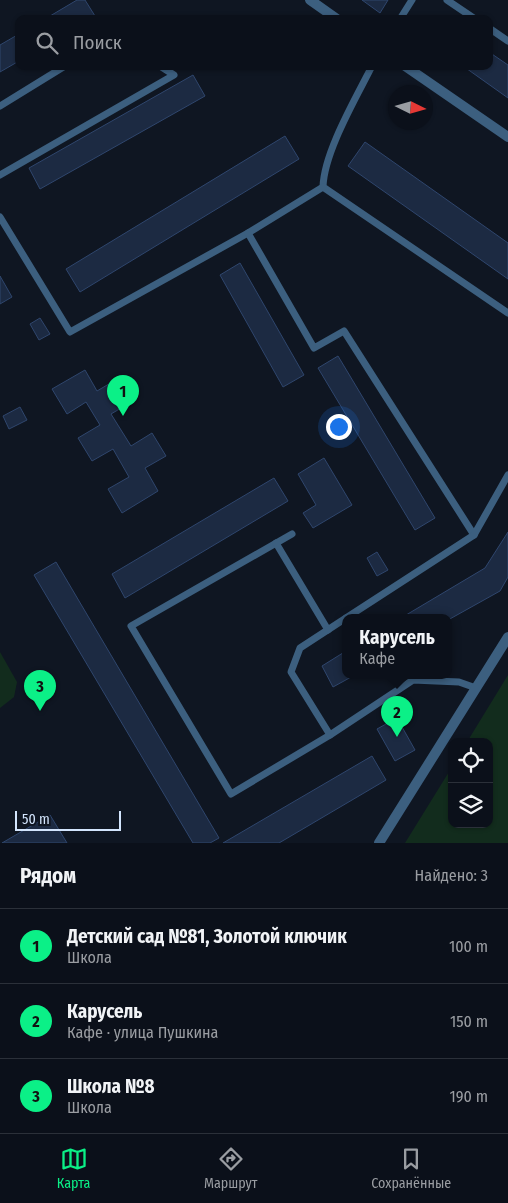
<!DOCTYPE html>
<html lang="ru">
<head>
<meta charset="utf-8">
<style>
  :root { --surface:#0b101a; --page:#141923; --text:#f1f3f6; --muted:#9a9da2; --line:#2b3039; --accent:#0bf087 }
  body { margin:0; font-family:"Fira Sans Condensed",sans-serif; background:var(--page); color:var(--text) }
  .controls { position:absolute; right:15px; bottom:15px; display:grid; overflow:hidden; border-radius:10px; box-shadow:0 1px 4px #0004 }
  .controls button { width:45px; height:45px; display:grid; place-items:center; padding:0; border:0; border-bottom:1px solid var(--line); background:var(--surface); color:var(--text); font:25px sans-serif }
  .compass { position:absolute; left:388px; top:85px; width:45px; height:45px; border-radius:50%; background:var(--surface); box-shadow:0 1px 4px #0004; rotate:95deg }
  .scale { position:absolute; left:15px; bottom:12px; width:106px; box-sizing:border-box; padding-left:5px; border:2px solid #d3e5fd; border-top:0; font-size:14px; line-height:18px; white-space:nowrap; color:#d3e5fd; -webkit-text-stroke:4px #0f1622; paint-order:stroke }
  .you { position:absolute; left:338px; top:426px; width:18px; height:18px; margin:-12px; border:4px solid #fff; border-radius:50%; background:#1a73e8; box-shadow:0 0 0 8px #1a73e833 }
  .badge { display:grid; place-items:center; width:32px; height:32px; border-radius:50%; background:var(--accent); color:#111; font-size:16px; font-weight:700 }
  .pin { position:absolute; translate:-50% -41px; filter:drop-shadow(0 1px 2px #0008) }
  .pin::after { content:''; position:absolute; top:26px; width:18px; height:15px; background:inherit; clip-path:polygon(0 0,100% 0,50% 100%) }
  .popup { position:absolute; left:342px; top:614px; width:110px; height:65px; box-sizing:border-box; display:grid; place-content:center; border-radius:10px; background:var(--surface); filter:drop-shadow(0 1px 4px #0005); font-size:16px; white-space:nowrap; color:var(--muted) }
  .popup b { font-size:19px; color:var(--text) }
  .popup::after { content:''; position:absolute; left:50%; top:100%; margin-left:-10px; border:10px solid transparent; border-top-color:var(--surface) }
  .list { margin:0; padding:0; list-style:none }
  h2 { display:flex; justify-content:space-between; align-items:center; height:65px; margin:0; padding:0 20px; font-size:21px }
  h2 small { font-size:16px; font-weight:400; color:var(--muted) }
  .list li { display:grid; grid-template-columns:32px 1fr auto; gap:15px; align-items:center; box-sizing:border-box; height:75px; padding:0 20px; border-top:1px solid var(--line) }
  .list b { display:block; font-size:19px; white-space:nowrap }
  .list p { margin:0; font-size:16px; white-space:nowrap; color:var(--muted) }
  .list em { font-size:16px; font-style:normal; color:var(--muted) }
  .icon { flex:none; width:28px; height:28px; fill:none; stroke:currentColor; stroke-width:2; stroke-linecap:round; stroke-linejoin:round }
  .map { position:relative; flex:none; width:508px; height:843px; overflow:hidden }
  .search { position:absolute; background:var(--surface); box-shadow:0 1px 4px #0004; left:15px; right:15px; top:15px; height:55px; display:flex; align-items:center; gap:12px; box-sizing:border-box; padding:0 18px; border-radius:10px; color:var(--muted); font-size:19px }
  .sheet { height:290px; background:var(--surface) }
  nav { display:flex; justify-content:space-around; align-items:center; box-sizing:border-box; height:70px; border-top:1px solid var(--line); background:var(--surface); font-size:14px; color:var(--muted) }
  nav a { display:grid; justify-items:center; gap:2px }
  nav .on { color:var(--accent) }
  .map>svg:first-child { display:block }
  .green { fill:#122c1d }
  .building { fill:#1c2a42; stroke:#2f466d }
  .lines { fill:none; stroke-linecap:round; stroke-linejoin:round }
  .service { stroke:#3c5f7f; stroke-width:7 }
  .minor { stroke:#3c5f7f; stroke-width:10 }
  .tertiary { stroke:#3c5f7f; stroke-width:10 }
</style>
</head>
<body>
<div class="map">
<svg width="508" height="843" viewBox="0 0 508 843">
  <rect width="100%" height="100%" fill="#0f1622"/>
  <g class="green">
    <polygon points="0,652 17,682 14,697 0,708"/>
    <polygon points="508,675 508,843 405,843 452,767 452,824 489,824 489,742 467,742"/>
  </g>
  <g class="building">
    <polygon points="77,0 85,0 95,16 91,19 45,19"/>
    <polygon points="362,0 388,0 380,13"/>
    <polygon points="19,34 19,61 0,72 0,45"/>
    <polygon points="489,52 508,65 508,98 463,66 489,66"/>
    <polygon points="193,75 205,96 40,189 29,168"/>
    <polygon points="285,136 299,159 80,292 66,269"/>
    <polygon points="365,142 508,243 508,279 348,166"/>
    <polygon points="240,263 304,375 283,387 220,275"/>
    <polygon points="0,276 12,297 0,304"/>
    <polygon points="40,318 50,334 39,340 30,324"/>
    <polygon points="338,356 435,518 415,530 318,368"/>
    <polygon points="85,370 97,391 119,378 133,401 111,414 131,446 152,433 166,456 145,468 158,491 122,513 108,489 129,477 113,449 92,461 78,438 100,425 86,402 67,414 52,389"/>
    <polygon points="20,407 27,420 9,429 3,416"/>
    <polygon points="324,458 352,505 313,528 303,513 316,505 298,474"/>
    <polygon points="274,478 288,501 125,598 112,574"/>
    <polygon points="508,532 508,577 500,591 448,620 448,618 401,618 485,568"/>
    <polygon points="377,552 388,570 377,576 367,558"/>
    <polygon points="56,562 219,838 210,843 193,843 34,575"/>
    <polygon points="346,651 346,676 353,676 333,687 322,666"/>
    <polygon points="397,718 415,750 395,761 377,729"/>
    <polygon points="372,756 386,780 279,843 223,843"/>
    <polygon points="50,815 67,843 2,843"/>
  </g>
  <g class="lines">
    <g class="service">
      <polyline points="447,0 475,19"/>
      <polyline points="400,19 412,0"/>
      <polyline points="489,28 508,41"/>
      <path d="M372,66c-16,32 -48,86 -49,121l185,126"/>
      <polyline points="0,106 65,66"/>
      <polyline points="0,175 174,75 160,66"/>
      <polyline points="0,217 70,332 248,233 314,348 344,331 474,535"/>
      <polyline points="248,233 323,187"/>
      <polyline points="292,534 131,626 231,794 330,735"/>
      <polyline points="276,543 328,630"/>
      <polyline points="346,618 300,648 291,672 330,735 413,680 459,682 476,688"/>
      <polyline points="346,618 474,535 508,475"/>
    </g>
    <g class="minor">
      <polyline points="310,0 337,19"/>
      <polyline points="405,66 508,137"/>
    </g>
    <polyline class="tertiary" points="379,843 508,637"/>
  </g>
</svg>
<div class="controls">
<button><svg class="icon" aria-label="locate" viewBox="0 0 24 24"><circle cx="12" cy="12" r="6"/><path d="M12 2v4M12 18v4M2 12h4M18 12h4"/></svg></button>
<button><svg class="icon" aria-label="layers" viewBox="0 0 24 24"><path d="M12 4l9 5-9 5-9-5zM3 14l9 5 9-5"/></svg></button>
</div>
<svg class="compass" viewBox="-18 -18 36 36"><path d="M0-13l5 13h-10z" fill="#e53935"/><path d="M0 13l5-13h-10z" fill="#9a9da2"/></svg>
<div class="scale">50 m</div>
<div class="you"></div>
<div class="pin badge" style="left:123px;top:416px">1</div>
<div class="pin badge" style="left:397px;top:737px">2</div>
<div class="popup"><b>Карусель</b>Кафе</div>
<div class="pin badge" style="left:40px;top:711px">3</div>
<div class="search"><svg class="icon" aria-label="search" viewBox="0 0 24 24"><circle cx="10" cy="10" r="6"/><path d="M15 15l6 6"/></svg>Поиск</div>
</div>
<section class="sheet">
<h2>Рядом<small>Найдено: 3</small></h2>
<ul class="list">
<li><span class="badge">1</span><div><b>Детский сад №81, Золотой ключик</b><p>Школа</p></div><em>100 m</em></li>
<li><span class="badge">2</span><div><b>Карусель</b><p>Кафе · улица Пушкина</p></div><em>150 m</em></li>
<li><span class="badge">3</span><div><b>Школа №8</b><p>Школа</p></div><em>190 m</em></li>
</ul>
</section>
<nav>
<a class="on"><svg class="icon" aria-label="map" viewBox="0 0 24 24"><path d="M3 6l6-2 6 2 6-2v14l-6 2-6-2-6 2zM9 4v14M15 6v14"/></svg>Карта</a>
<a><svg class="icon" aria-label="directions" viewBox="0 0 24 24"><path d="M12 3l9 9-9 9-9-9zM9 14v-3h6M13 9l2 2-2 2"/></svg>Маршрут</a>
<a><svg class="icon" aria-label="saved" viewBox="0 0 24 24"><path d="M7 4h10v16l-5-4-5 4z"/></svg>Сохранённые</a>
</nav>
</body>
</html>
